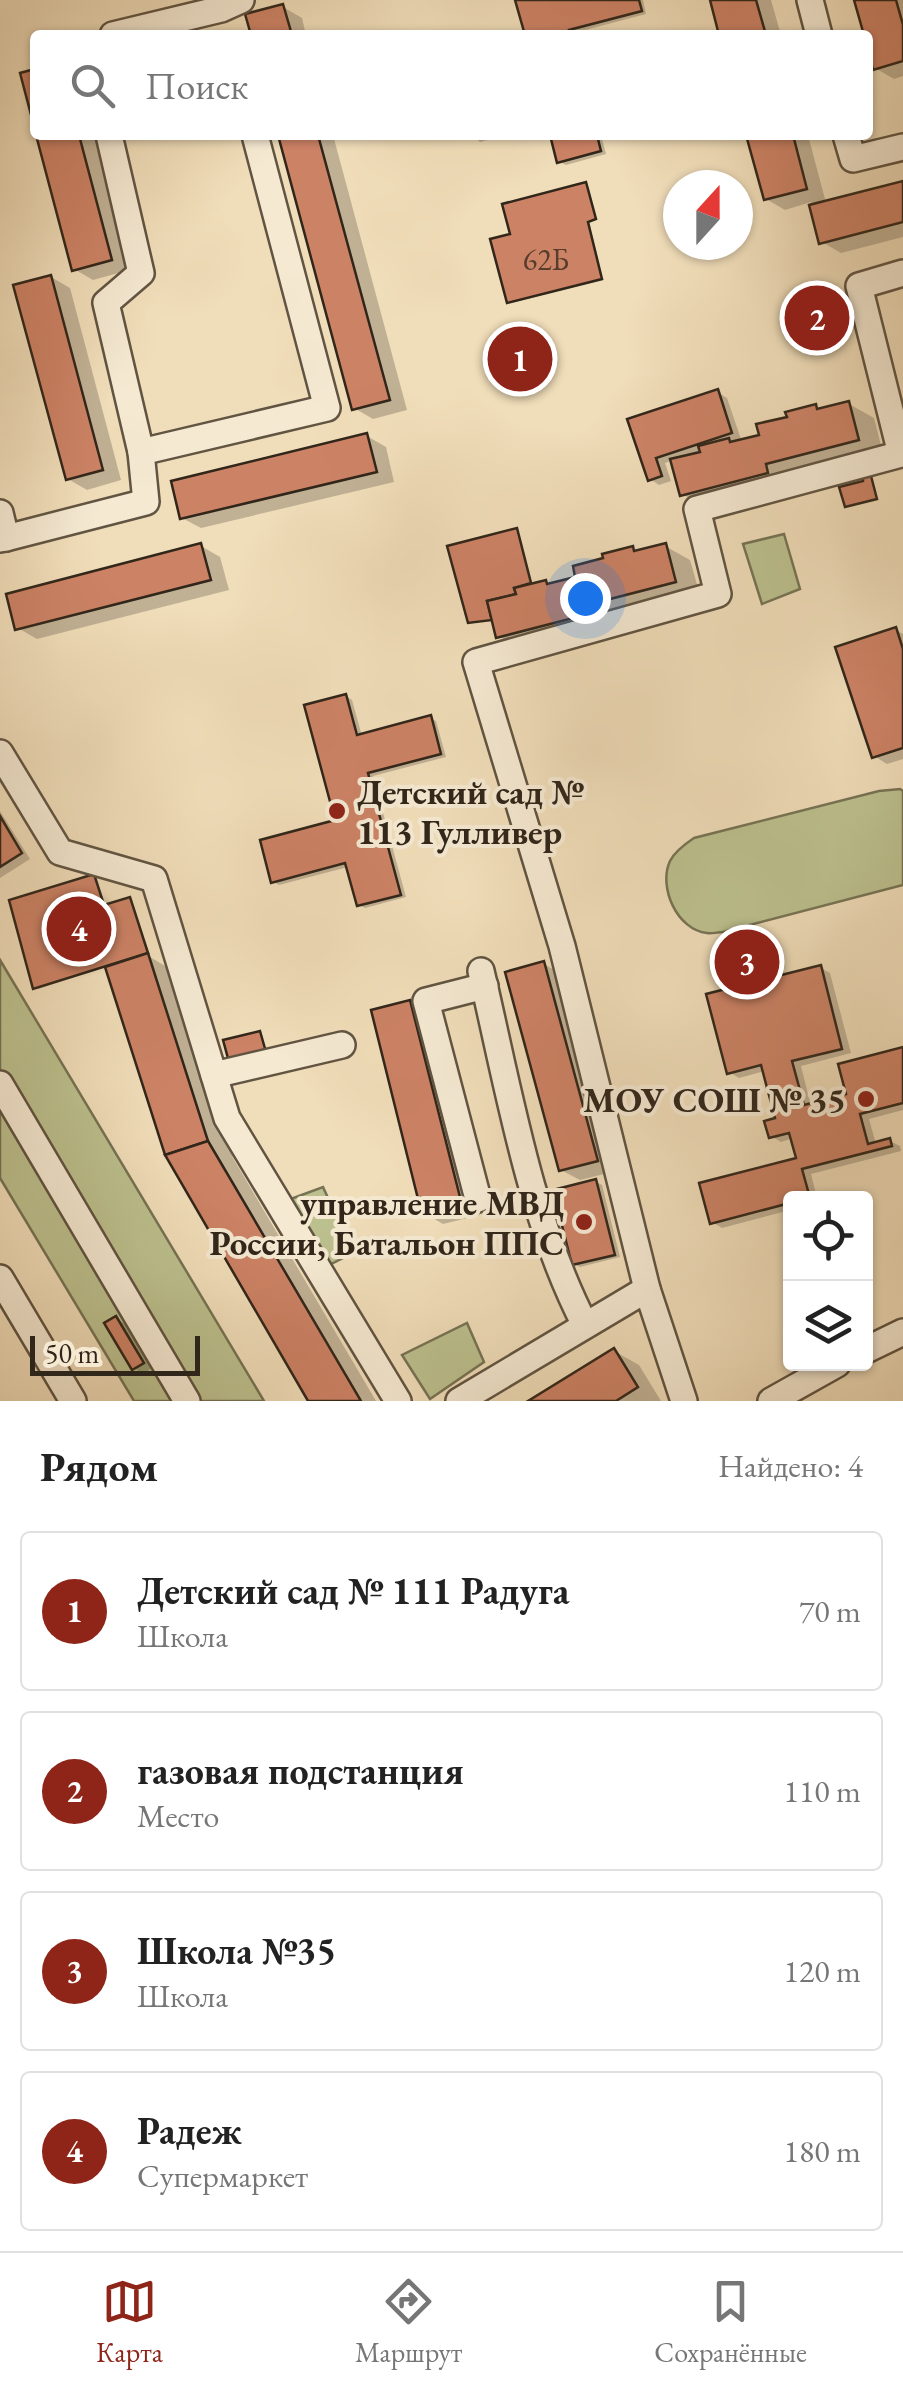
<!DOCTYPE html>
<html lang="ru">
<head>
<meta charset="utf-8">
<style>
  :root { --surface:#fff; --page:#f6f6f6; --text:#222; --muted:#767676; --line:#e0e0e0; --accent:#8f2418 }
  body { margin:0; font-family:"EB Garamond",serif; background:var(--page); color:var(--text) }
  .controls { position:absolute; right:30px; bottom:30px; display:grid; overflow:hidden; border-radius:10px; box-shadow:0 2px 8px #0004 }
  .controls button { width:90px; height:90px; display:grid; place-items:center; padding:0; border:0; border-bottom:2px solid var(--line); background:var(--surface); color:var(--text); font:50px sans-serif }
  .compass { position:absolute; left:663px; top:170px; width:90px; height:90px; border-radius:50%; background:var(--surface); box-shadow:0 2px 8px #0004; rotate:21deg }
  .scale { position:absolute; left:30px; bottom:25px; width:170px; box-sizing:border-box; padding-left:10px; border:5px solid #31261a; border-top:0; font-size:28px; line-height:35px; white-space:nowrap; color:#31261a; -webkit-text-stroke:8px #f5e9d2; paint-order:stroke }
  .you { position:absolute; left:585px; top:598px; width:35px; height:35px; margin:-25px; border:8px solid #fff; border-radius:50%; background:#1a73e8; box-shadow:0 0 0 15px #1a73e833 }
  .badge { display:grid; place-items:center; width:65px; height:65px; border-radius:50%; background:var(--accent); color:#fff; font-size:32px; font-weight:700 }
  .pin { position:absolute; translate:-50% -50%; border:5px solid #fff; box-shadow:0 2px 10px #0006 }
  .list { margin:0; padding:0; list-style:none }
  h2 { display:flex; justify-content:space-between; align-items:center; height:130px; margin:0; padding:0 40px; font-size:42px }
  h2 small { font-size:32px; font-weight:400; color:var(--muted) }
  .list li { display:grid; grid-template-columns:65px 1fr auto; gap:30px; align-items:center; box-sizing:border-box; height:160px; margin:0 20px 20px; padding:0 20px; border:2px solid var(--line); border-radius:10px }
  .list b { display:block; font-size:38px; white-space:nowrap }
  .list p { margin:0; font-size:32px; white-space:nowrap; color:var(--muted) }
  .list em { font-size:32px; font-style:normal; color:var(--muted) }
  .icon { flex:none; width:55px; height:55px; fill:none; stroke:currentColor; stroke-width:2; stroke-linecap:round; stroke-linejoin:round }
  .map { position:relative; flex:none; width:903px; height:1401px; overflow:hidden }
  .search { position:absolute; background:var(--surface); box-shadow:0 2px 8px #0004; left:30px; right:30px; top:30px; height:110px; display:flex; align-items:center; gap:25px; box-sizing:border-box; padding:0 35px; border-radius:10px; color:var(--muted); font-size:38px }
  .sheet { height:850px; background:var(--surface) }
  nav { display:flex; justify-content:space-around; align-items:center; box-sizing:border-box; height:140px; border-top:2px solid var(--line); background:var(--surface); font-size:28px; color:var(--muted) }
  nav a { display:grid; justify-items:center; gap:5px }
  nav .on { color:var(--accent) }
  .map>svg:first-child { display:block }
  .green { fill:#bcc08e; stroke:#767354; stroke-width:2.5 }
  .shadow { fill:#0003 }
  .building { fill:#cc8265; stroke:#31261a; stroke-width:2.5 }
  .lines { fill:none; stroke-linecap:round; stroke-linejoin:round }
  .minor-casing { stroke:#615442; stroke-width:30 }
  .minor { stroke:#f5e9d2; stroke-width:25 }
  .poi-dot { fill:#8f2418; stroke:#f5e9d2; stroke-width:4 }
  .labels { text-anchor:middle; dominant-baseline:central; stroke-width:8; stroke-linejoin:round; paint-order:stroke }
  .number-label { font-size:30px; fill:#583d2d }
  .poi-label { font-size:35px; font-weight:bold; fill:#31261a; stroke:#f5e9d2; text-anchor:end }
</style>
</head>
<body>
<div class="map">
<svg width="903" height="1401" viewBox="0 0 903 1401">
  <rect width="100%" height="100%" fill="#f0ddb9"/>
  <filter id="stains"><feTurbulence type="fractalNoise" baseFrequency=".002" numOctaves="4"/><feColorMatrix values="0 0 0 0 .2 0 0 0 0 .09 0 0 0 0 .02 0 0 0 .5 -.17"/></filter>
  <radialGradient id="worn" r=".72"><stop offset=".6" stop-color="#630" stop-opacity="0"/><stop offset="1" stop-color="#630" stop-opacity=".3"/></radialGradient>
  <g class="green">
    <polygon points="784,534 800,589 762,604 743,544"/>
    <path d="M900,789l3,2v94l-180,47c-5,0 -11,2 -16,1 -30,-3 -49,-46 -37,-72 5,-10 15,-17 24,-23l185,-47z"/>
    <polygon points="0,960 264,1401 134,1401 0,1178"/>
    <polygon points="323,1187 353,1253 325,1267 288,1200"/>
    <polygon points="467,1323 484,1362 430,1399 402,1355"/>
  </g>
  <g class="shadow">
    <polygon points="518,0 643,0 646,14 574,33 574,35 527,35"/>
    <polygon points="712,0 771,0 781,35 722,35"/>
    <polygon points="857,0 903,0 903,76 894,79 875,68"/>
    <polygon points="283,7 302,18 306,35 254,35"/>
    <polygon points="39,135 94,135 129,270 93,280 74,269"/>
    <polygon points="281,135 333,135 407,410 373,419 354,408"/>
    <polygon points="473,135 505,135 480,142"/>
    <polygon points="552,135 601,135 606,154 566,165 560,162"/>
    <polygon points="749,135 808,135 826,203 903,183 903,237 841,253 822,242 811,202 785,210 766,199"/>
    <polygon points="586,185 588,186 597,220 589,222 603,280 511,303 509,302 513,236"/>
    <polygon points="51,277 70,288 121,480 87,490 68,479"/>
    <polygon points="717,392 727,398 742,442 762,437 790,418 816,407 823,410 849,404 874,418 883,453 707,508 682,494 673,460 665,463 671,481 659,485 650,479 630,421"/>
    <polygon points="367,436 386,447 394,482 201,528 182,518"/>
    <polygon points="516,531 518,532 532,586 545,583 551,586 578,579 606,560 632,548 640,552 665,546 690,560 700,595 523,650 498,636 494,620 470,621"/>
    <polygon points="201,546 220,557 229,590 37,639 18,628"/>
    <polygon points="895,630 903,634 903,759 887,764 874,756"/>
    <polygon points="346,696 352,700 362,736 430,718 436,721 446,757 373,776 406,897 365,908 359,905 348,867 279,885 273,881 338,822"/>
    <polygon points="0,811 30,859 0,878"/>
    <polygon points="94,877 106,908 130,899 132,901 150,957 172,970 233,1158 376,1401 311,1401 107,967 38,989 36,988"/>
    <polygon points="544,964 563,975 616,1171 580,1180 561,1170"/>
    <polygon points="821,968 830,973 851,1053 801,1066 811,1106 849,1096 903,1050 903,1110 869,1119 876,1144 890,1141 900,1146 901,1151 811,1174 817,1198 790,1198 790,1210 722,1228 712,1222 799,1160 793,1138 781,1142 771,1136 778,1120 765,1071 739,1078 729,1072"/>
    <polygon points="410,1002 429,1013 480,1215 443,1224 424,1213"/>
    <polygon points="596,1182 602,1185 620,1257 580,1267 574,1264"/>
    <polygon points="116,1319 126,1324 152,1368 143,1374 134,1368"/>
    <polygon points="614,1351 639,1365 661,1401 532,1401"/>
  </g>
  <g class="building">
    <polygon points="515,0 639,0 642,11 569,30 570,35 525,35"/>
    <polygon points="710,0 756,0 766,35 719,35"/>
    <polygon points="854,0 896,0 903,25 903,61 873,70 868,51 868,35 864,35"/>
    <polygon points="283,4 292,35 251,35 245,14"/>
    <polygon points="35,69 35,130 20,73"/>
    <polygon points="36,135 79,135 112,260 72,271"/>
    <polygon points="278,135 318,135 390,400 352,410"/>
    <polygon points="550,135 597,135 601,151 557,163"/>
    <polygon points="746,135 793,135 807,189 764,200"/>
    <polygon points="903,181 903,222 819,244 809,205"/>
    <polygon points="586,182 596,219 588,222 602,279 507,303 490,239 510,234 502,204"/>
    <polygon points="51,275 103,470 66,480 13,285"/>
    <polygon points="826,305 831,324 807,330 802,312"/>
    <polygon points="718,389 732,433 656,458 662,476 648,481 627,419"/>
    <polygon points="849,401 859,440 766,464 768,473 680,496 670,459 700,452 698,446 729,438 730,442 759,435 756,424 787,417 785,412 816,404 817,409"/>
    <polygon points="367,433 377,472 180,519 171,481"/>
    <polygon points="871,476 877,499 845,507 839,487 863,481 863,478"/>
    <polygon points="517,528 531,583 514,588 516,594 487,601 492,620 468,623 447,546"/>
    <polygon points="201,543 211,580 15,630 6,594"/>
    <polygon points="666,543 676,582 583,606 585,615 496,638 487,601 516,594 514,588 546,580 547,584 575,577 573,566 603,558 602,554 633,546 634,551"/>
    <polygon points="896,627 903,649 903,748 872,758 835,647"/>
    <polygon points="346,694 357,735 431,715 441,754 368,773 401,895 357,906 345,863 271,883 260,840 335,820 304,705"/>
    <polygon points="0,816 22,853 0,867"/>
    <polygon points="94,874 104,905 130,897 148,953 33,989 9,900"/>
    <polygon points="148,953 208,1141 165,1155 105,967"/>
    <polygon points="544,961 598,1161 559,1171 505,972"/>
    <polygon points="821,965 842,1049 792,1061 804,1105 846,1094 838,1064 903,1047 903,1103 860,1114 868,1144 890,1138 892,1146 802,1169 810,1198 790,1198 790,1203 710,1224 699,1183 796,1158 789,1133 769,1138 764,1121 775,1118 761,1065 727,1074 706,994"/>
    <polygon points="410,1000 462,1205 422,1215 371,1010"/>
    <polygon points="260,1031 266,1052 229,1062 223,1040"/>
    <polygon points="208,1141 361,1401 308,1401 165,1155"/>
    <polygon points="596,1179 615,1255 572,1265 553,1190"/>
    <polygon points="116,1316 144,1363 132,1370 104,1323"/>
    <polygon points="614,1348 638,1387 616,1401 528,1401"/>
  </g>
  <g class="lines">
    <g class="minor-casing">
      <g id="minor">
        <polyline points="810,0 819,35"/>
        <polyline points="113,35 221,9 241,0"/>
        <polyline points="846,135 853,159 903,147"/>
        <polyline points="141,452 327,408 255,135"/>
        <polyline points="0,513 6,538 0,539"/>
        <polyline points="6,538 146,502 141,452 106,303 141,273 109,135"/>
        <polyline points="0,753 60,852 154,879 227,1118 398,1401"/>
        <path d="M481,971c28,119 48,245 104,354"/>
        <polyline points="214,1075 342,1045"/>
        <polyline points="0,1084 187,1401"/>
        <polyline points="478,1199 426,1001 485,986"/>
        <polyline points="0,1278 73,1401"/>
        <polyline points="647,1289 562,946 476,662 718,594 697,509 901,454 859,286 903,273"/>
        <polyline points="866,1350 903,1332"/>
        <polyline points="459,1401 647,1289 684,1401"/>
        <polyline points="771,1401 837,1364"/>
      </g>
    </g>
    <use href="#minor" class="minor"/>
  </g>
  <g class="poi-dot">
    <circle cx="337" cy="811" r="10"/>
    <circle cx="866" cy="1099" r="10"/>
    <circle cx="584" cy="1222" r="10"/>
  </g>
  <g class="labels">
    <g class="number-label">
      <text x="546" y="259">62Б</text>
    </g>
    <g class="poi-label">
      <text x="357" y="791" text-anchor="start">Детский сад №<tspan x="357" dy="40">113 Гулливер</tspan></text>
      <text x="846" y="1099">МОУ СОШ № 35</text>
      <text x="564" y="1202">управление МВД<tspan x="564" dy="40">России, Батальон ППС</tspan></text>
    </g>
  </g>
  <rect width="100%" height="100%" filter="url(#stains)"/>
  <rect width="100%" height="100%" fill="url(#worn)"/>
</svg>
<div class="controls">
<button><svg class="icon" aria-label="locate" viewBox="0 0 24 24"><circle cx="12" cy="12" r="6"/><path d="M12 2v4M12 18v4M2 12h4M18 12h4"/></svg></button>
<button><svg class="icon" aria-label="layers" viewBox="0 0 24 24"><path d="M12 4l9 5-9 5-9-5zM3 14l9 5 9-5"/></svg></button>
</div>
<svg class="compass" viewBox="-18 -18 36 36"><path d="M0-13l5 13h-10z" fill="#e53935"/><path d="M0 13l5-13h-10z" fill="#767676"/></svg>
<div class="scale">50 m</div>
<div class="you"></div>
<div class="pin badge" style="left:520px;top:359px">1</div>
<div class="pin badge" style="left:817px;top:318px">2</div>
<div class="pin badge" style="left:747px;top:962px">3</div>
<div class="pin badge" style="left:79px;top:929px">4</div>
<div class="search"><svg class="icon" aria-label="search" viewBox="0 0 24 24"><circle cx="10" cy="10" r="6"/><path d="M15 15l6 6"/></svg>Поиск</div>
</div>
<section class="sheet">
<h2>Рядом<small>Найдено: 4</small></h2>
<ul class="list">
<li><span class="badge">1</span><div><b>Детский сад № 111 Радуга</b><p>Школа</p></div><em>70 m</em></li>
<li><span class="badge">2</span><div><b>газовая подстанция</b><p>Место</p></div><em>110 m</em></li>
<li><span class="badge">3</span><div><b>Школа №35</b><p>Школа</p></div><em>120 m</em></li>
<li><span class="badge">4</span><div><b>Радеж</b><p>Супермаркет</p></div><em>180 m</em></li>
</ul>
</section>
<nav>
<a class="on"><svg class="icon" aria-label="map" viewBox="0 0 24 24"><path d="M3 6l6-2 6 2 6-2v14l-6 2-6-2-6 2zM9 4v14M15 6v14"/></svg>Карта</a>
<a><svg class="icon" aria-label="directions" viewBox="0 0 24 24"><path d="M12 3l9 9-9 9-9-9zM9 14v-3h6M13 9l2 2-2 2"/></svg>Маршрут</a>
<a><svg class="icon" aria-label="saved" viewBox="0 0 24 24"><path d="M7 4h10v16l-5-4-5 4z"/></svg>Сохранённые</a>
</nav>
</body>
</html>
